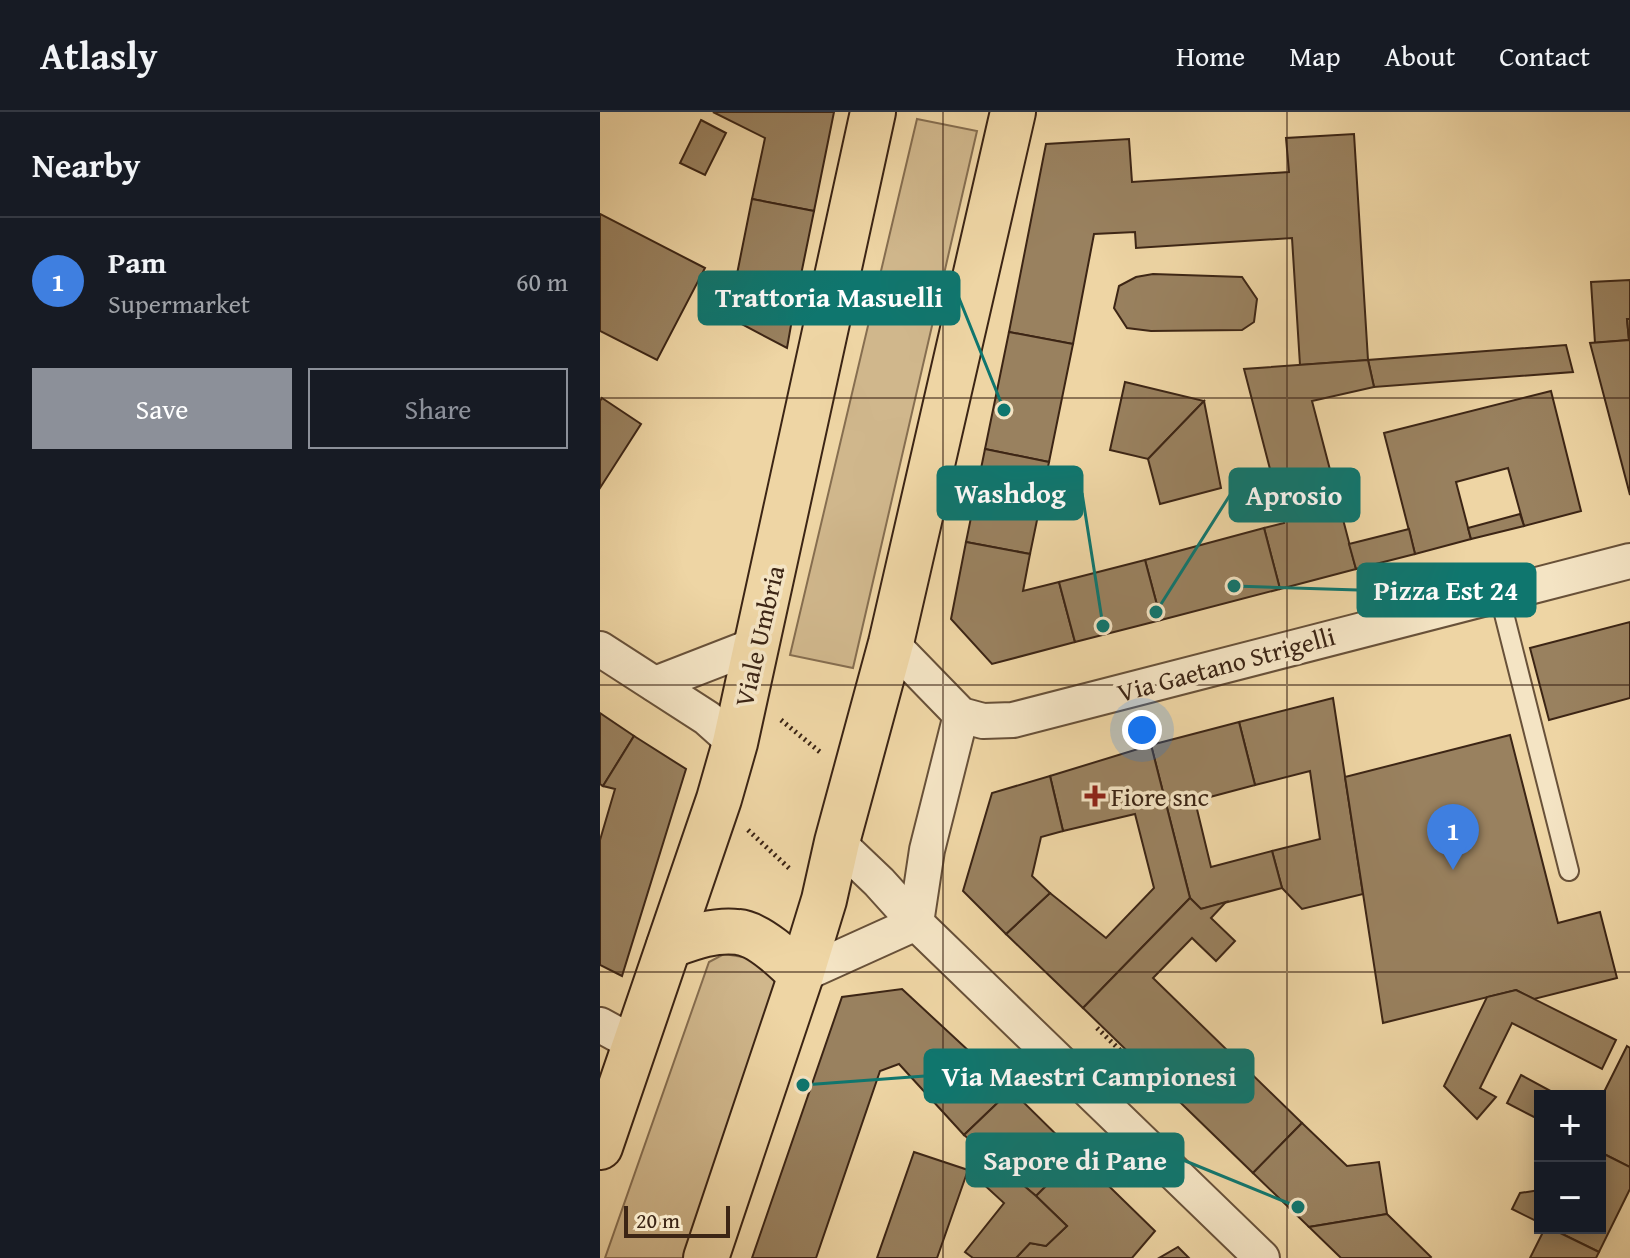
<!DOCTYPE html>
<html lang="en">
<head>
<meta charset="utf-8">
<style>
  :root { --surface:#171b24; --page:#242831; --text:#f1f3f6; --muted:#9ea1a6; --line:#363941; --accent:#8c9099 }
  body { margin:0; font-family:"Gentium Book Plus",serif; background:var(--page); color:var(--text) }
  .controls { position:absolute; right:24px; bottom:24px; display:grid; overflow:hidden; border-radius:0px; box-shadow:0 4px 20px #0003 }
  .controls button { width:72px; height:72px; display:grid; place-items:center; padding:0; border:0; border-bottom:2px solid var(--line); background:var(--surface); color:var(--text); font:40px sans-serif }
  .scale { position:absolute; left:24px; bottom:20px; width:106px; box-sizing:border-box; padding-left:8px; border:4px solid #3c2515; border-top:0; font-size:22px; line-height:28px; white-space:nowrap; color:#3c2515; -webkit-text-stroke:6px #f4e4c4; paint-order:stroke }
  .you { position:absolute; left:542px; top:618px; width:28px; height:28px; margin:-20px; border:6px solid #fff; border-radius:50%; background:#1a73e8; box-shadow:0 0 0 12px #1a73e833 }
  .badge { display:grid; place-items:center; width:52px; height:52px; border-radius:50%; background:var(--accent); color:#fff; font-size:26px; font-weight:700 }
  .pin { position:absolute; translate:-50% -66px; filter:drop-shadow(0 2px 4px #0008) }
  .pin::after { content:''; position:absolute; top:42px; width:28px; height:24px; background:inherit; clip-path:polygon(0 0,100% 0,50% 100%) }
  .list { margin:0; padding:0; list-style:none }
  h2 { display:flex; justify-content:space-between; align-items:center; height:104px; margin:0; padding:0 32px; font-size:34px }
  h2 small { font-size:26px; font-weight:400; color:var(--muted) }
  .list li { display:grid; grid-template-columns:52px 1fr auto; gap:24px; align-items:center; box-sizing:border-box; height:128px; padding:0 32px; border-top:2px solid var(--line) }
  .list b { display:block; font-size:30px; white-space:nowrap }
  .list p { margin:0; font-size:26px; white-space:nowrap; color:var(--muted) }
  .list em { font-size:26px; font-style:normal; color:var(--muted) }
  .actions { display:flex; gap:16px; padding:24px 32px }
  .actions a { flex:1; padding:18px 0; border:2px solid var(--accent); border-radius:0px; text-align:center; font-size:28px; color:var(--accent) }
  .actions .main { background:var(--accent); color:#fff }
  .map { position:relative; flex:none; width:1030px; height:1146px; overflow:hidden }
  header { display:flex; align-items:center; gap:48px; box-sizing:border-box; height:112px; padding:0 40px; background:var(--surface); border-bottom:2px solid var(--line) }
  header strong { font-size:38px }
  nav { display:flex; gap:44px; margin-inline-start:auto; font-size:28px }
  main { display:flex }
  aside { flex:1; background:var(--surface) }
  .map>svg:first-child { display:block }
  .green { fill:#d0b78c; stroke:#866e50; stroke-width:2 }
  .building { fill:#99815f; stroke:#3c2515; stroke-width:2 }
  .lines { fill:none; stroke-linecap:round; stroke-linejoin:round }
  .service-casing { stroke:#685139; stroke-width:22 }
  .minor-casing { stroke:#685139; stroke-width:38 }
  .primary-casing { stroke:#3c2515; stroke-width:48 }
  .path { stroke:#3c2515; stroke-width:5; stroke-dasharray:2 4; stroke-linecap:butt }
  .service { stroke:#f4e4c4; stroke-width:18 }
  .minor { stroke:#f4e4c4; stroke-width:34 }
  .primary { stroke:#eed5a4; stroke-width:44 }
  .grid { fill:none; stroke:#3c2515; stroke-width:2; stroke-opacity:0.55 }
  .poi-dot { fill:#8f2418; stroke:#f4e4c4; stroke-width:3 }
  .labels { text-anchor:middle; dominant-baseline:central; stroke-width:7; stroke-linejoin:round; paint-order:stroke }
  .street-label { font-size:26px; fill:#3c2515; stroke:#f4e4c4 }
  .poi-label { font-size:26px; fill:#3c2515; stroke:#f4e4c4; text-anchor:start }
  .leader { fill:none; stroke:#0f766e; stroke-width:3 }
  .callout-dot { fill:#0f766e; stroke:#f4e4c4; stroke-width:3 }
  .callout { fill:#0f766e; stroke:#0f766e; stroke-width:3 }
  .callout-label { font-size:28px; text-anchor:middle; font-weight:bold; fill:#fff }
</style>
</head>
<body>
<header>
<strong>Atlasly</strong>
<nav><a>Home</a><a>Map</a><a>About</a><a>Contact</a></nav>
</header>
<main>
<aside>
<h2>Nearby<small></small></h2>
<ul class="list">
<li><span class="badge" style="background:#3f7fe0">1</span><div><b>Pam</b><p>Supermarket</p></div><em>60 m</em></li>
</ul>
<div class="actions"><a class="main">Save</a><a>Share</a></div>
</aside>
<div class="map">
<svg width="1030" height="1146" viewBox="0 0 1030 1146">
  <rect width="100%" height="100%" fill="#eed5a4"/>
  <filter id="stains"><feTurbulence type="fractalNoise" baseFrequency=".0025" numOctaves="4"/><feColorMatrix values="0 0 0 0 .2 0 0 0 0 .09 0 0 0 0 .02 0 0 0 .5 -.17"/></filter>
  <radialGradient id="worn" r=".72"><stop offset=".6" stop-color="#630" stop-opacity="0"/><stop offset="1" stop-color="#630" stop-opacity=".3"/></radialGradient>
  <g class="green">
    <polygon points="317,7 377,19 253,556 190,543"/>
    <polygon points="124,842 149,846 178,867 83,1146 5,1146 109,850"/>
  </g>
  <g class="building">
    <polygon points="113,0 234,0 214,99 152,87 165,26"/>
    <polygon points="101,8 126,21 105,63 80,51"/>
    <polygon points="754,22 768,248 700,253 692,126 536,136 535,120 494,122 473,232 409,220 446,32 529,27 532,70 689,60 686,26"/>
    <polygon points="152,87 214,99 193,202 135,172"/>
    <polygon points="0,102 105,156 57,248 0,219"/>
    <polygon points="553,162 642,165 657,187 654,210 642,218 551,219 527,216 514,196 519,174 536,165"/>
    <polygon points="1030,168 1030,207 1027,207 1029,228 995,231 991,170"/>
    <polygon points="135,172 193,202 187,236 119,200"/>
    <polygon points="1027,207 1030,207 1030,383 990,231 1029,228"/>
    <polygon points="409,220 473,232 449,350 385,337"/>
    <polygon points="966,233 973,260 774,275 768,248"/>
    <polygon points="768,248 774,275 712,289 756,457 680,477 664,416 684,411 644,257"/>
    <polygon points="525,270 604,289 548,347 510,338"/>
    <polygon points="951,279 981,399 924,414 908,356 856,370 871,427 815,442 784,321"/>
    <polygon points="2,286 41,312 0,376 0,289"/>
    <polygon points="604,289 621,376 560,392 548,347"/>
    <polygon points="385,337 449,350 430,442 366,430"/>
    <polygon points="920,402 924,414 871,427 868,416"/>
    <polygon points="664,416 680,477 561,508 545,448"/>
    <polygon points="809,417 815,442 756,457 749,432"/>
    <polygon points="366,430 430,442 423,479 459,470 475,530 392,552 351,507"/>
    <polygon points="545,448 561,508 475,530 459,470"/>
    <polygon points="1030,510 1030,586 949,608 930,536"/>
    <polygon points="733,586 763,782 702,797 682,776 672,739 720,727 710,659 655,673 639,610"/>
    <polygon points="0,601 34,624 3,674 0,672"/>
    <polygon points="639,610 655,673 595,689 611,755 672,739 682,776 601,797 590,786 551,633"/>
    <polygon points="910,623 958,811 1000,800 1017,866 934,887 916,878 783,911 745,665"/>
    <polygon points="34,624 86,657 22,864 0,853 0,728 15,677 3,674"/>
    <polygon points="551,633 590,786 483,896 406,822 450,781 506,826 554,776 535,702 463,719 450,664"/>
    <polygon points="450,664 463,719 441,725 432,764 450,781 406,822 363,779 392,681"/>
    <polygon points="590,786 601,797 626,790 611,806 635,829 616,849 592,826 553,866 702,1011 653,1061 483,896"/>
    <polygon points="302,877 411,978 364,1023 299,952 280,959 216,1146 152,1146 242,885"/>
    <polygon points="916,878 1016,928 1002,957 912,911 880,976 896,985 877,1007 844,974 887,885"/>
    <polygon points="1027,934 1030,936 1030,1055 1000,1040 1000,988"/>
    <polygon points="921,963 958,983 940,984 940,1008 907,991"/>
    <polygon points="411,978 477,1043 436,1084 364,1023"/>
    <polygon points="702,1011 747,1054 779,1050 787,1102 709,1115 653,1061"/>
    <polygon points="314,1040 368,1058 337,1146 277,1146"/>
    <polygon points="1004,1042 1030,1055 1030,1077 999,1140 950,1116 1000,1116 1000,1051"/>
    <polygon points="477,1043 555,1119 532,1146 416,1146 430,1131 446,1134 467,1114 436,1084"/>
    <polygon points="390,1045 436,1084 467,1114 446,1134 430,1131 416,1146 373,1146 365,1140 404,1091 368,1058"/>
    <polygon points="940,1078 940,1111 912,1097 920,1081"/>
    <polygon points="787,1102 831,1145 830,1146 741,1146 709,1115"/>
    <polygon points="945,1116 950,1116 999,1140 996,1146 930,1146"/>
    <polygon points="578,1135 589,1146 559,1146"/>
  </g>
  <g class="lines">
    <g class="service-casing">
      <polyline id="service" points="899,482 969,759"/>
    </g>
    <g class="minor-casing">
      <g id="minor">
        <polyline points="291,531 361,603 383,609 413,608 1030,449"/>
        <polyline points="0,537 107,606 135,631"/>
        <polyline points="55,572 158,532"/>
        <polyline points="237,730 279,770 316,811 662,1146"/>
        <polyline points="316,811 327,738 361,603"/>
        <polyline points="201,863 316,811"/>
        <polyline points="0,913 35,932"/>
      </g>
    </g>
    <g class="primary-casing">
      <g id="primary">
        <path d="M69,834c22,-8 45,-17 69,-14 21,2 49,29 63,43"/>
        <polyline points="0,1035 119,687 135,631 273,0"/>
        <polyline points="106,1146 201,863 224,788 237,730 291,531 413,0"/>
      </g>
    </g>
    <g class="path">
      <polyline points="181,608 220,640"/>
      <polyline points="148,718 191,758"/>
      <polyline points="497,916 569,985"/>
    </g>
    <use href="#service" class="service"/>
    <use href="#minor" class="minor"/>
    <use href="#primary" class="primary"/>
  </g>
  <path class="grid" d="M343,0v1146M687,0v1146M0,286h1030M0,573h1030M0,860h1030"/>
  <path class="poi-dot" d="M491 672h8v8h8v8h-8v8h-8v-8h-8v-8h8z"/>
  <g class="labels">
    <g class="street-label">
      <text transform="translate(159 524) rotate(-77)">Viale Umbria</text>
      <text transform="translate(626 552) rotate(-15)">Via Gaetano Strigelli</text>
    </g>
    <g class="poi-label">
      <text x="511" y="684">Fiore snc</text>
    </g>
  </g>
  <path class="leader" d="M404 298L359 186M503 514L482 381M556 500L630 383M634 474L758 478M203 973L325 964M698 1095L583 1048"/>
  <g class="callout-dot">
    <circle cx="404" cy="298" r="8"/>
    <circle cx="503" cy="514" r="8"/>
    <circle cx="556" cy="500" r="8"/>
    <circle cx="634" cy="474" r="8"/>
    <circle cx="203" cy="973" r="8"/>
    <circle cx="698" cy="1095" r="8"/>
  </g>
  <g class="callout">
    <rect x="99" y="160" width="260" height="52" rx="8"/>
    <rect x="338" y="355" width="144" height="52" rx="8"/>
    <rect x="630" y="357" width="129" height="52" rx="8"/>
    <rect x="758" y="452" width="177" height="52" rx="8"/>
    <rect x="325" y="938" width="328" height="52" rx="8"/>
    <rect x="367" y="1022" width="216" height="52" rx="8"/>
  </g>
  <g class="callout-label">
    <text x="229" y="195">Trattoria Masuelli</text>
    <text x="410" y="391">Washdog</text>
    <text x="694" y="393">Aprosio</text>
    <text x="846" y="488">Pizza Est 24</text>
    <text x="489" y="974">Via Maestri Campionesi</text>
    <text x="475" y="1058">Sapore di Pane</text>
  </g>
  <rect width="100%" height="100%" filter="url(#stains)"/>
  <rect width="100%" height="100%" fill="url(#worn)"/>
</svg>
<div class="controls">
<button>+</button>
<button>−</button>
</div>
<div class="scale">20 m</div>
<div class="you"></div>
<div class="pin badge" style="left:853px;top:758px;background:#3f7fe0">1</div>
</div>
</main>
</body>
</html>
